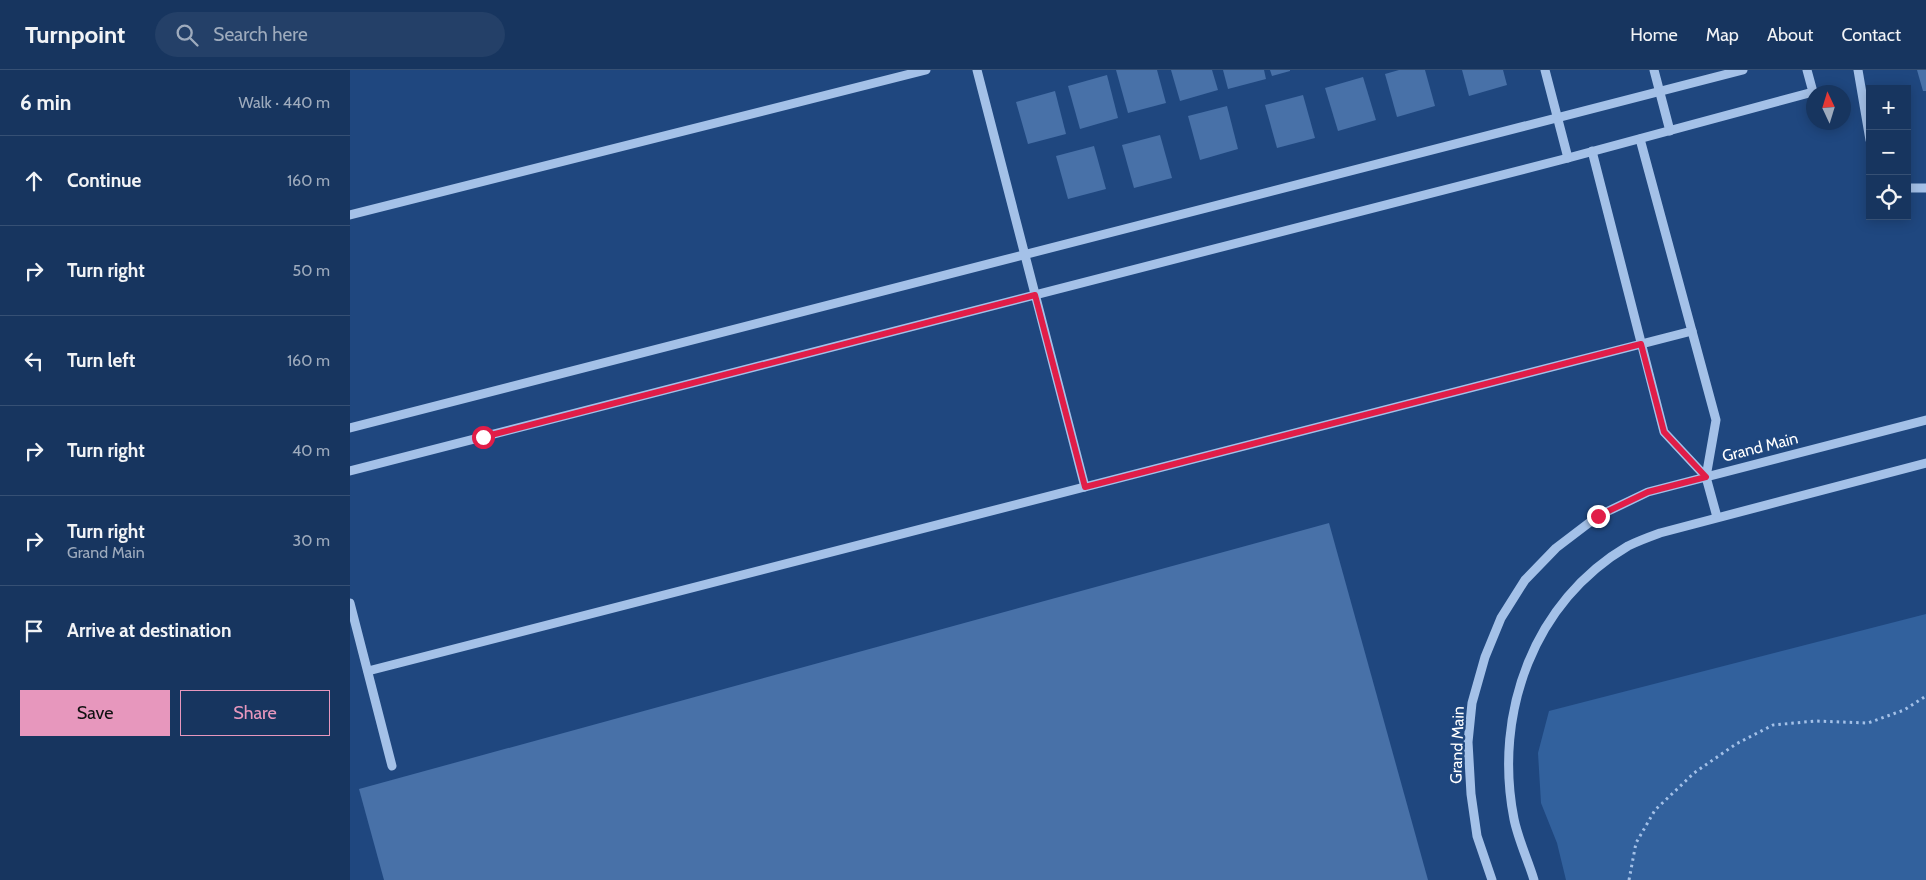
<!DOCTYPE html>
<html lang="en">
<head>
<meta charset="utf-8">
<style>
  :root { --surface:#17355f; --page:#244068; --text:#f1f3f6; --muted:#9eabbd; --line:#365074; --accent:#e797bd }
  body { margin:0; font-family:Cabin,sans-serif; background:var(--page); color:var(--text) }
  .controls { position:absolute; right:15px; top:15px; display:grid; overflow:hidden; border-radius:0px; box-shadow:0 2px 12px #0003 }
  .controls button { width:45px; height:45px; display:grid; place-items:center; padding:0; border:0; border-bottom:1px solid var(--line); background:var(--surface); color:var(--text); font:25px sans-serif }
  .compass { position:absolute; left:1456px; top:15px; width:45px; height:45px; border-radius:50%; background:var(--surface); box-shadow:0 2px 12px #0003; rotate:356deg }
  .stop { position:absolute; width:15px; height:15px; margin:-11px; border:4px solid #e11d48; border-radius:50%; background:#fff }
  .stop.end { background:#e11d48; border-color:#fff; box-shadow:0 1px 5px #0008 }
  .list { margin:0; padding:0; list-style:none }
  h2 { display:flex; justify-content:space-between; align-items:center; height:65px; margin:0; padding:0 20px; font-size:21px }
  h2 small { font-size:16px; font-weight:400; color:var(--muted) }
  .list li { display:grid; grid-template-columns:32px 1fr auto; gap:15px; align-items:center; box-sizing:border-box; height:90px; padding:0 20px; border-top:1px solid var(--line) }
  .list b { display:block; font-size:19px; white-space:nowrap }
  .list p { margin:0; font-size:16px; white-space:nowrap; color:var(--muted) }
  .list em { font-size:16px; font-style:normal; color:var(--muted) }
  .actions { display:flex; gap:10px; padding:15px 20px }
  .actions a { flex:1; padding:11px 0; border:1px solid var(--accent); border-radius:0px; text-align:center; font-size:18px; color:var(--accent) }
  .actions .main { background:var(--accent); color:#111 }
  .icon { flex:none; width:28px; height:28px; fill:none; stroke:currentColor; stroke-width:2; stroke-linecap:round; stroke-linejoin:round }
  .map { position:relative; flex:none; width:1576px; height:810px; overflow:hidden }
  header { display:flex; align-items:center; gap:30px; box-sizing:border-box; height:70px; padding:0 25px; background:var(--surface); border-bottom:1px solid var(--line) }
  header strong { font-size:24px }
  nav { display:flex; gap:28px; margin-inline-start:auto; font-size:18px }
  .search { width:350px; height:45px; background:var(--page); display:flex; align-items:center; gap:12px; box-sizing:border-box; padding:0 18px; border-radius:28px; color:var(--muted); font-size:19px }
  main { display:flex }
  aside { flex:1; background:var(--surface) }
  .map>svg:first-child { display:block }
  .green { fill:#32619d }
  .building { fill:#4871a8 }
  .lines { fill:none; stroke-linecap:round; stroke-linejoin:round }
  .path { stroke:#a4c1e8; stroke-width:3; stroke-dasharray:2.5 4; stroke-linecap:butt }
  .minor { stroke:#a4c1e8; stroke-width:9 }
  .route { stroke:#e11d48; stroke-width:6 }
  .labels { text-anchor:middle; dominant-baseline:central; stroke-width:5; stroke-linejoin:round; paint-order:stroke }
  .street-label { font-size:16px; fill:#fff; stroke:#1f477f }
</style>
</head>
<body>
<header>
<strong>Turnpoint</strong>
<div class="search"><svg class="icon" aria-label="search" viewBox="0 0 24 24"><circle cx="10" cy="10" r="6"/><path d="M15 15l6 6"/></svg>Search here</div>
<nav><a>Home</a><a>Map</a><a>About</a><a>Contact</a></nav>
</header>
<main>
<aside>
<h2>6 min<small>Walk · 440 m</small></h2>
<ul class="list">
<li><svg class="icon" aria-label="ahead" viewBox="0 0 24 24"><path d="M12 20V5M6 11l6-6 6 6"/></svg><div><b>Continue</b></div><em>160 m</em></li>
<li><svg class="icon" aria-label="right" viewBox="0 0 24 24"><path d="M7 20v-9h11M14 6l5 5-5 5"/></svg><div><b>Turn right</b></div><em>50 m</em></li>
<li><svg class="icon" aria-label="left" viewBox="0 0 24 24"><path d="M17 20v-9H6M10 6l-5 5 5 5"/></svg><div><b>Turn left</b></div><em>160 m</em></li>
<li><svg class="icon" aria-label="right" viewBox="0 0 24 24"><path d="M7 20v-9h11M14 6l5 5-5 5"/></svg><div><b>Turn right</b></div><em>40 m</em></li>
<li><svg class="icon" aria-label="right" viewBox="0 0 24 24"><path d="M7 20v-9h11M14 6l5 5-5 5"/></svg><div><b>Turn right</b><p>Grand Main</p></div><em>30 m</em></li>
<li><svg class="icon" aria-label="arrive" viewBox="0 0 24 24"><path d="M6 21V4h12l-3 4 3 4H6"/></svg><div><b>Arrive at destination</b></div></li>
</ul>
<div class="actions"><a class="main">Save</a><a>Share</a></div>
</aside>
<div class="map">
<svg width="1576" height="810" viewBox="0 0 1576 810">
  <rect width="100%" height="100%" fill="#1f477f"/>
  <polygon class="green" points="1576,544 1576,810 1216,810 1207,773 1191,733 1188,683 1199,641"/>
  <g class="building">
    <polygon points="766,0 807,0 816,33 778,43"/>
    <polygon points="821,0 862,0 868,20 830,31"/>
    <polygon points="873,0 914,0 916,9 878,19"/>
    <polygon points="920,0 940,0 940,1 922,6"/>
    <polygon points="1049,0 1075,0 1085,36 1047,47 1035,4"/>
    <polygon points="1112,0 1153,0 1157,15 1119,26"/>
    <polygon points="1567,0 1576,0 1576,21 1573,21"/>
    <polygon points="757,5 768,48 730,59 718,16"/>
    <polygon points="1013,7 1026,50 988,61 975,18"/>
    <polygon points="705,21 716,64 678,74 666,32"/>
    <polygon points="953,25 965,68 927,78 915,35"/>
    <polygon points="877,36 888,79 850,90 838,46"/>
    <polygon points="810,65 822,108 784,118 772,75"/>
    <polygon points="744,76 756,119 718,129 706,86"/>
    <polygon points="979,453 1078,810 34,810 9,719"/>
  </g>
  <g class="lines">
    <polyline class="path" points="1279,810 1286,773 1305,740 1344,703 1386,674 1423,655 1465,651 1518,653 1554,640 1576,626"/>
    <g class="minor">
      <polyline points="627,0 735,417"/>
      <polyline points="1195,0 1218,88"/>
      <polyline points="1304,0 1320,61"/>
      <polyline points="1508,0 1520,70"/>
      <polyline points="1290,69 1366,350 1356,407 1367,447"/>
      <polyline points="1242,81 1314,362 1356,407"/>
      <polyline points="1557,118 1576,118"/>
      <polyline points="0,145 576,0"/>
      <polyline points="0,358 1393,0"/>
      <polyline points="0,401 1218,88 1463,22 1457,0"/>
      <polyline points="0,533 42,696"/>
      <polyline points="18,601 1342,261"/>
      <polyline points="1142,810 1127,766 1121,724 1118,672 1122,633 1135,587 1151,548 1175,510 1206,478 1248,446 1298,422 1576,350"/>
      <path d="M1184,810c-6,-20 -16,-41 -20,-61 -21,-106 20,-218 114,-273 10,-5 21,-9 32,-13l266,-70"/>
    </g>
  </g>
  <g class="lines">
    <polyline class="route" points="133,367 685,225 735,417 1291,274 1314,362 1356,407 1298,422 1248,446"/>
  </g>
  <g class="labels">
    <g class="street-label">
      <text transform="translate(1410 377) rotate(-14)">Grand Main</text>
      <text transform="translate(1107 675) rotate(-88)">Grand Main</text>
    </g>
  </g>
</svg>
<div class="controls">
<button>+</button>
<button>−</button>
<button><svg class="icon" aria-label="locate" viewBox="0 0 24 24"><circle cx="12" cy="12" r="6"/><path d="M12 2v4M12 18v4M2 12h4M18 12h4"/></svg></button>
</div>
<svg class="compass" viewBox="-18 -18 36 36"><path d="M0-13l5 13h-10z" fill="#e53935"/><path d="M0 13l5-13h-10z" fill="#9eabbd"/></svg>
<div class="stop" style="left:133px;top:367px"></div>
<div class="stop end" style="left:1248px;top:446px"></div>
</div>
</main>
</body>
</html>
